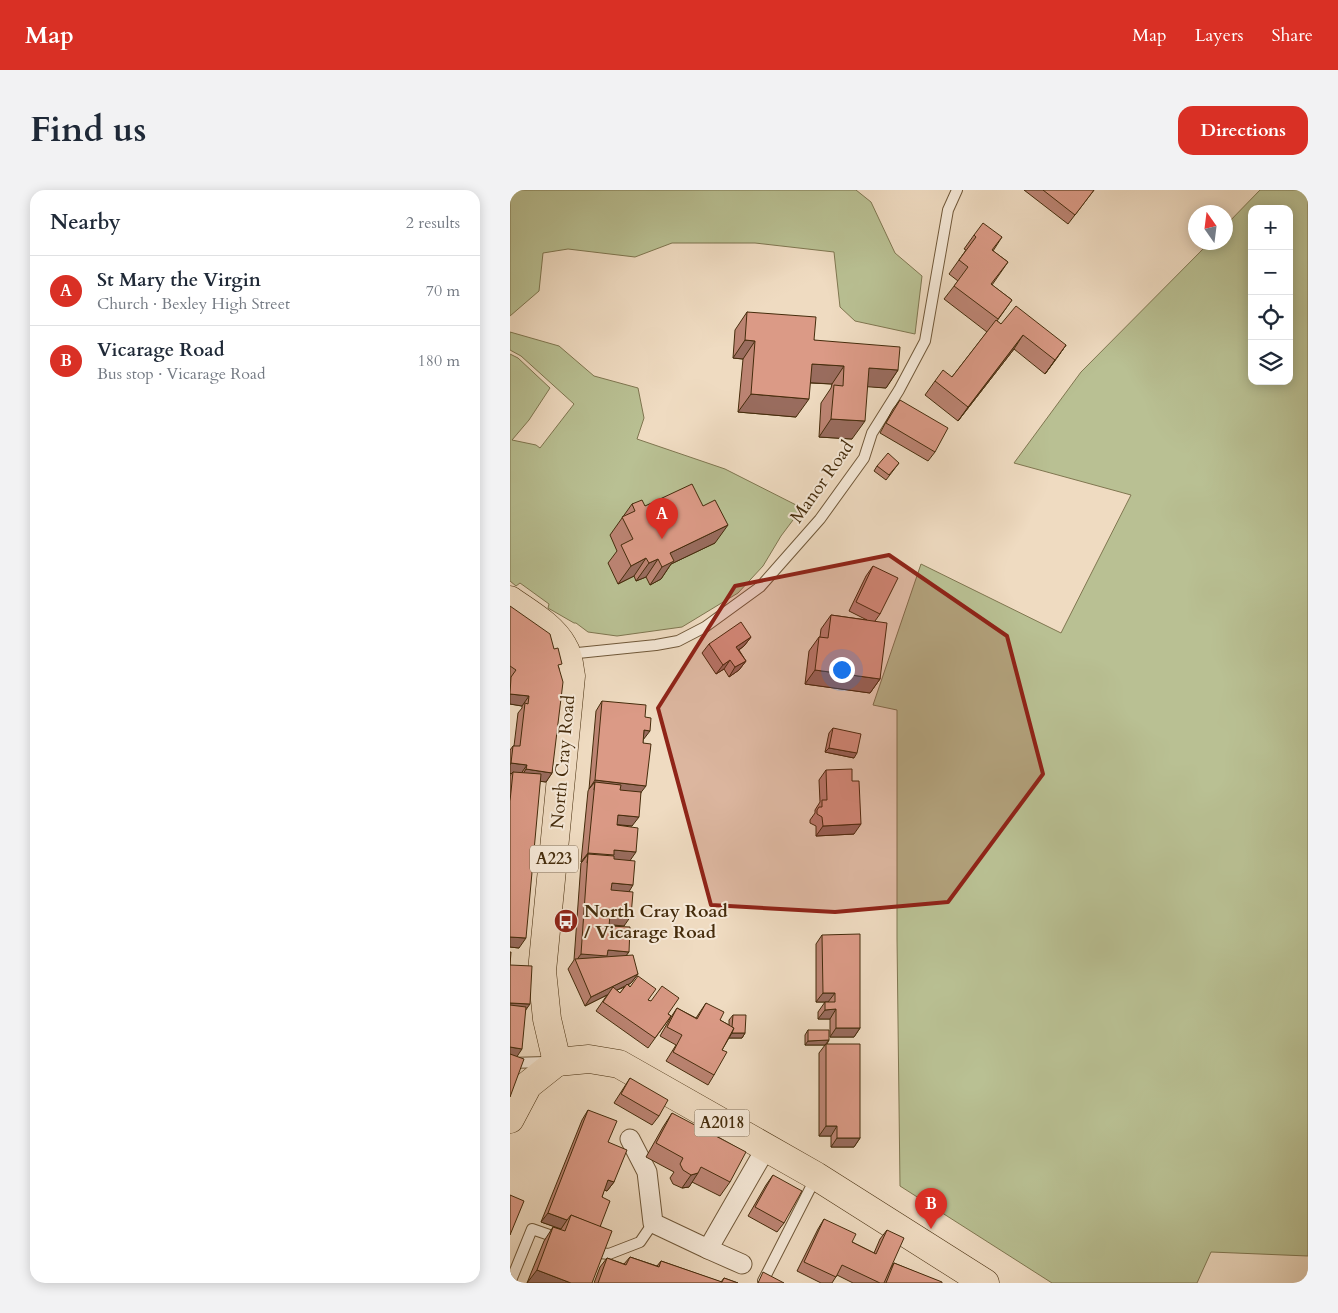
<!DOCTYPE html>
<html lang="en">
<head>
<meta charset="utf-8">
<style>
  :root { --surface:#fff; --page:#f2f2f3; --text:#1f2937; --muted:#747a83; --line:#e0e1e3; --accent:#d93025 }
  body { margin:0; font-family:Cardo,serif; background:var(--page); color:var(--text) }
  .controls { position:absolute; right:15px; top:15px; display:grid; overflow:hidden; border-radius:10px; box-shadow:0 2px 12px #0003 }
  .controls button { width:45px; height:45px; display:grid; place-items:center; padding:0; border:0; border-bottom:1px solid var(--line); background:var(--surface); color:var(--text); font:25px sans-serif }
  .compass { position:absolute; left:678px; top:15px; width:45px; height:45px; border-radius:50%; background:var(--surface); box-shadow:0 2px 12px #0003; rotate:346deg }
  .you { position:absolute; left:331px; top:479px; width:18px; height:18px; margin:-12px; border:4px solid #fff; border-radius:50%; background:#1a73e8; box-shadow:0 0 0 8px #1a73e833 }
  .badge { display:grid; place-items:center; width:32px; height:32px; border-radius:50%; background:var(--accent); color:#fff; font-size:16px; font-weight:700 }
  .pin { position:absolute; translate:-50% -41px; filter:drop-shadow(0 1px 2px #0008) }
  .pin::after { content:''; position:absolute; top:26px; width:18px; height:15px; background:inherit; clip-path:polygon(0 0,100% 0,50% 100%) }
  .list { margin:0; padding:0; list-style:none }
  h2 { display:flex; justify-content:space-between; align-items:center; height:65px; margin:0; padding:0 20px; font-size:21px }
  h2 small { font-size:16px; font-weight:400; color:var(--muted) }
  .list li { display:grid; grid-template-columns:32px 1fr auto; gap:15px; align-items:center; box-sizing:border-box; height:70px; padding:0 20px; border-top:1px solid var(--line) }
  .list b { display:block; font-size:19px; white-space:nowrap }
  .list p { margin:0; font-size:16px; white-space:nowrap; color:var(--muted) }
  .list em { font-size:16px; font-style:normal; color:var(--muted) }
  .icon { flex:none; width:28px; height:28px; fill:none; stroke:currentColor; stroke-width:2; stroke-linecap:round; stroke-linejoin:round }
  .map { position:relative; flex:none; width:798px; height:1093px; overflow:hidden; border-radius:15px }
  header { display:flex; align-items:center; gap:30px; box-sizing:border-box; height:70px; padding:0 25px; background:var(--accent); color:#fff }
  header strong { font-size:24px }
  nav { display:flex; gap:28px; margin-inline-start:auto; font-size:18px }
  .intro { display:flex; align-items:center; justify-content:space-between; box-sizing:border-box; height:120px; padding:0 30px }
  h1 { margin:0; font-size:35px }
  .button { padding:12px 22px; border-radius:15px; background:var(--accent); color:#fff; font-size:18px; font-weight:700 }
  main { display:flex; gap:30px; padding:0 30px }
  aside { flex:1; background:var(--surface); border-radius:15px; box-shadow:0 2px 12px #0003 }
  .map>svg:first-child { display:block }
  .green { fill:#b9c093; stroke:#7f7650; fill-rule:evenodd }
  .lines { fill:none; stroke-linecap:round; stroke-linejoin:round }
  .service-casing { stroke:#705839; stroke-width:12 }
  .minor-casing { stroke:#705839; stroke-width:21 }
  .primary-casing { stroke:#452c0c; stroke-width:29 }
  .service { stroke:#f5e8d7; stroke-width:10 }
  .minor { stroke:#f5e8d7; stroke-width:19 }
  .primary { stroke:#efdbc1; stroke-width:28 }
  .wall { fill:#bc8473; stroke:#452c0c; fill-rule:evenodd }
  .shaded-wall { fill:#996c5e; stroke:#452c0c }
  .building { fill:#db9a86; stroke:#452c0c }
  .marked { fill:#8f2418; fill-opacity:0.2; stroke:#8f2418; stroke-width:4; stroke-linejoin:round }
  .labels { text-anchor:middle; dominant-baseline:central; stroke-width:4; stroke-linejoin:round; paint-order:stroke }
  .shield { fill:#f5e8d7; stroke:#7a6449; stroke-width:1 }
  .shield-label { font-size:16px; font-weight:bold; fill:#452c0c }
  .street-label { font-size:18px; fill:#452c0c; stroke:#f5e8d7 }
  .poi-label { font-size:18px; font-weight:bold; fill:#452c0c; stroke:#f5e8d7; text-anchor:start }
</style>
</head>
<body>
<header>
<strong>Map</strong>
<nav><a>Map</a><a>Layers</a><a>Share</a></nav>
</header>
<div class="intro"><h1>Find us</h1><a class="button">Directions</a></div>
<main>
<aside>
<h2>Nearby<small>2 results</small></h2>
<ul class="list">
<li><span class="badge">A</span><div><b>St Mary the Virgin</b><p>Church · Bexley High Street</p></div><em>70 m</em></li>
<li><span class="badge">B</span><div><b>Vicarage Road</b><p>Bus stop · Vicarage Road</p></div><em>180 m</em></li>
</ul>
</aside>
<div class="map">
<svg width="798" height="1093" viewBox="0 0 798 1093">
  <rect width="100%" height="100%" fill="#efdbc1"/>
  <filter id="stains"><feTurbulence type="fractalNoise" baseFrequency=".004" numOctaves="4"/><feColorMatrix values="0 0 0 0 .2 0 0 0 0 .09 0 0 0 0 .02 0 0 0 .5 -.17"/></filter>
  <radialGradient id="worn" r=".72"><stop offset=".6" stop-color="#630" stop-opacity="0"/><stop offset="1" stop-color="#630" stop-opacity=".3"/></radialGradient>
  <g class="green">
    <polygon points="0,0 346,0 361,12 385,63 412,86 405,144 345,131 330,117 324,62 245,53 162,53 125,67 58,59 33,63 29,101 0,126"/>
    <path d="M750,0h48v1066l-97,-4 -14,31h-145l-152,-97 -3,-248v-228l-24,-5 48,-141 140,69 70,-138 -117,-32 67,-91 128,-129 17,-1v-17zM742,19h37v172h-37z"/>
    <polygon points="0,142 49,156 84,186 128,198 134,228 127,249 215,279 292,318 271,346 253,376 228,403 172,437 107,446 78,442 66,433 64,433 38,418 39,414 10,393 6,396 0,391 0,164 8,168 40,198 19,230 2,250 26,255 30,258 64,214 11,166 0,160"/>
  </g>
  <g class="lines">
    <g class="service-casing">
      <g id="service">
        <polyline points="58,464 146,455 168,451 195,437 250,397 310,329 354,268 362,243 389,200 415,151 438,20 447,0"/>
        <polyline points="0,873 36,872"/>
        <polyline points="90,1063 99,1064 130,1052 143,1033"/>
        <polyline points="253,1091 306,987"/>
        <polyline points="0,1093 22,1039 48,1048"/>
      </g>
    </g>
    <g class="minor-casing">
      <g id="minor">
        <polyline points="120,949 137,982 143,1033 198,1059 256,958"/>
        <polyline points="198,1059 232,1074"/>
      </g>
    </g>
    <g class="primary-casing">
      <g id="primary">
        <path d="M0,410c18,13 42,26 53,46 6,9 6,20 8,30l-29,295 5,48 10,43"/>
        <polyline points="47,872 79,869 109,874 306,986 475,1093"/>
        <polyline points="0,929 18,895 47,872"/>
      </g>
    </g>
    <use href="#service" class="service"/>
    <use href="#minor" class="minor"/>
    <use href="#primary" class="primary"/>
  </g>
  <g class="wall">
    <polygon points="514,0 584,0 558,34"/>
    <polygon points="464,45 492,47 483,61 498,72 482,95 502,110 487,131 491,134 556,155 535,184 504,159 448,231 415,205 425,191 442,187 477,142 434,109 448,91 439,84 456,60 454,59"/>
    <polygon points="237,122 304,150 388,180 376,198 357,196 342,249 309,247 311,213 321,198 322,194 300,193 286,227 228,222 233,169 223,168 225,140"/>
    <polygon points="390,210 425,262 418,271 370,243 383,219"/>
    <polygon points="389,273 376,290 364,281 367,276"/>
    <polygon points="122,314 135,316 205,353 161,374 151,389 140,395 136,387 126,391 124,386 108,394 98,373 107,361 100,345"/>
    <polygon points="363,376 370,424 365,431 370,489 360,503 295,494 299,461 309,447 310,447 311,439 321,425 357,430 339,421 356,386"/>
    <polygon points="0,416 49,478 42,583 36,592 30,591 9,758 0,757 0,586 1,584 0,583 0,560 3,556 4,556 8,523 12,518 12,516 0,514"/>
    <polygon points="241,447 234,456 229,460 236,471 229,480 219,487 214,479 206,484 192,463 199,454"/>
    <path d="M92,511l41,39 -2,52 -9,34 -15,-1 13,36 -1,31 -5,34 -15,-1v1l20,26 -3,3 12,19 -7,9 -3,2 43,31 -23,32 -52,-37 11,-16 -22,11 -17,-37 6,-9 7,-97 1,-1h-1l7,-71 1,-2 7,-78zM115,797l-5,6 -3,-3z"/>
    <polygon points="323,538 344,568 315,562 319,543"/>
    <polygon points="316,580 344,644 306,646 306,636 300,633 300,630 305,623 305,620 310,612 309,590"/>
    <polygon points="312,745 350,838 344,847 320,847 320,829 308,829 308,822 315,812 306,812 306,754"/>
    <polygon points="196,813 210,830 219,835 219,830 223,825 235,843 232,848 219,848 212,860 204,885 198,895 156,871 166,855 150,846 161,827 167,818 186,828"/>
    <polygon points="298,840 319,850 317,854 350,948 344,957 321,957 321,946 309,946 309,863 315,855 295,855 295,845"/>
    <polygon points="120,888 149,926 142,935 104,913"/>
    <polygon points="78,920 98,952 104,992 97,1001 94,1000 92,1007 90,1037 82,1093 17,1093 34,1051 43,1037 51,1039 31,1032 72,930"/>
    <polygon points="162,923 220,992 210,1006 182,992 179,997 172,998 163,994 160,988 164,982 136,967 153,937"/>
    <polygon points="263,985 274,1033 267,1042 238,1026 256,995"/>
    <polygon points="314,1029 342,1052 364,1063 370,1049 377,1040 380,1079 384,1073 432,1093 343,1093 327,1085 322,1093 311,1093 287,1081 308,1039"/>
    <polygon points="120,1067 147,1076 151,1071 211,1092 214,1088 228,1093 84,1093 90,1077 97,1068 114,1074"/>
  </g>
  <g class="shaded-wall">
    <polygon points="513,145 504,159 448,231 458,217"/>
    <polygon points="235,150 245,151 233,169 223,168"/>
    <polygon points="556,155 547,168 535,184 545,170"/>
    <polygon points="302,174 334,176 322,194 289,192"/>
    <polygon points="359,178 388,180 376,198 346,196"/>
    <polygon points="241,204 299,209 286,227 228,222"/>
    <polygon points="321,229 355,231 342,249 309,247"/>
    <polygon points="218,335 205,353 161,374 151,389 140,395 152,377 160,363"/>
    <polygon points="136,368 124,386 108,394 121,376"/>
    <polygon points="148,369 136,387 126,391 139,373"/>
    <polygon points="241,447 234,456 220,466 226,457"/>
    <polygon points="220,470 214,479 206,484 213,475"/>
    <polygon points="236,471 229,480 219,487 225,477"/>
    <polygon points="305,480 370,489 360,503 295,494"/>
    <polygon points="0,504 19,506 12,516 0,514"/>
    <polygon points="134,540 140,541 133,550"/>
    <polygon points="319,558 347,563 344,568 315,562"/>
    <polygon points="1,573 17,575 10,585 3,582 1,584 0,583 0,575"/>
    <polygon points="16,579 42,583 36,592 10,589"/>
    <polygon points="85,590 136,596 129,605 84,600 85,592 79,599"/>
    <polygon points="108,625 129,627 122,636 101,634"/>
    <polygon points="351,634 344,644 306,646 313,636"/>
    <polygon points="104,660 126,662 119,672 77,673 78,664 72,672 71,672 78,663"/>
    <polygon points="102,693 123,695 117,705 95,703"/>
    <polygon points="100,725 121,726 114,736 93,734"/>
    <polygon points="0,747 16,748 9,758 0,757"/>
    <polygon points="98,760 119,762 112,771 66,771 71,764"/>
    <polygon points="128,784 121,793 75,816 81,807"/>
    <polygon points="313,803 325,803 318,812 306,812"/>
    <polygon points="0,813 20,814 13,824 0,823"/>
    <polygon points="326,819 320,829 308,829 315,820"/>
    <polygon points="326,838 350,838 344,847 320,847"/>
    <polygon points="222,843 235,843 232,848 219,848"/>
    <polygon points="319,850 315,855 295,855 298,851"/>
    <polygon points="0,857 12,859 6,868 0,868"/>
    <polygon points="316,936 327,936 321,946 309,946"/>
    <polygon points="327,948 350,948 344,957 321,957"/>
    <polygon points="188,983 179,997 172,998 181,985"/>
    <polygon points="98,990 104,992 97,1001 92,999"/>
    <polygon points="38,1023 57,1030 51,1039 31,1032"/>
    <polygon points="27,1080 61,1093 17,1093"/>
  </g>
  <g class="building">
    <polygon points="533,0 584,0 565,25"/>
    <polygon points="473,33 492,47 482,60 498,72 481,94 502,110 488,129 444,96 458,77 449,70 466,47 464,45"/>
    <polygon points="506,116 556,155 545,170 513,145 458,217 425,191 433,180 442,187 486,130 491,134"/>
    <polygon points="237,122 306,127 304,150 390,157 388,180 359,178 355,231 321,229 324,195 333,196 334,176 302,174 299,209 241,204 245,151 235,150"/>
    <polygon points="390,210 438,238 425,262 376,233"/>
    <polygon points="378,263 389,273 379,285 367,276"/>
    <polygon points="182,294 193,316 205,310 218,335 160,363 164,371 152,377 148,369 139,373 136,368 121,376 111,355 123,349 112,327 125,321 122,314 132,310 135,316"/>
    <polygon points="363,376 388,388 370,424 346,412"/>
    <polygon points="0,416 40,444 44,459 48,458 52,474 48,475 53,492 42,583 16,579 17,575 1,573 3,556 10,556 15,513 18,514 19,506 0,504 1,487 6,480 0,476"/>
    <polygon points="321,425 377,433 370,489 305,480 309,447 318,448"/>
    <polygon points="231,432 241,447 226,457 236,471 225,477 220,470 213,475 199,454"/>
    <polygon points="92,511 136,515 135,527 141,528 140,541 134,540 133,553 141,554 136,596 85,590"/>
    <polygon points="323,538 351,544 347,563 319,558"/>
    <polygon points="342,579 342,591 349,591 351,634 313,636 312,627 307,624 307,620 309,617 312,617 312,610 317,610 316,580"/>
    <polygon points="3,582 31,584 16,748 0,747 0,611"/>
    <polygon points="85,592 111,595 110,600 131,602 129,627 108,625 107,635 128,638 126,662 104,660 104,665 78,663"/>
    <polygon points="78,664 104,666 104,669 125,671 123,695 102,693 101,700 123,702 121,726 100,725 99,736 120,737 119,762 98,760 97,766 71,764"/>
    <polygon points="350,744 350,838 326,838 326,819 315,820 315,812 325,812 325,803 313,803 312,745"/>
    <polygon points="0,762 1,762 0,775 22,776 20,814 0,813"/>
    <polygon points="123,765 128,784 81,807 65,769"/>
    <polygon points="128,786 146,799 138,810 141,811 152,796 169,808 158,824 161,826 145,848 93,812 103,797 110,803 117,794 120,797"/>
    <polygon points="196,813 214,822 210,830 224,838 212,860 217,862 204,885 163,862 172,845 157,837 167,818 187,829"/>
    <polygon points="0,815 16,817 12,859 0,857"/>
    <polygon points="223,825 236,825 235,843 222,843 224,838 222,837"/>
    <polygon points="298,840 319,840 319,850 298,851"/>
    <polygon points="316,854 350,854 350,948 327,948 327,936 316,936"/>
    <polygon points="0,864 14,869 0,907"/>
    <polygon points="120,888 158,910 149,926 111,904"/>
    <polygon points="78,920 107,931 98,952 117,960 104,992 98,990 92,1007 100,1011 90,1037 61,1025 57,1030 38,1023"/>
    <polygon points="162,923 236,962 220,992 191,977 188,983 181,985 173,980 170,974 173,968 146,953"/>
    <polygon points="263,985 292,1001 274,1033 245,1017"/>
    <polygon points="0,1005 14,1011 0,1045"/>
    <polygon points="61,1025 102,1041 82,1093 61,1093 27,1080 43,1037 55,1041"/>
    <polygon points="314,1029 346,1044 342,1052 366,1064 377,1040 394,1048 374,1093 370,1093 332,1075 326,1087 294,1072"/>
    <polygon points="120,1067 149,1077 151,1071 212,1092 214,1088 228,1093 88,1093 97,1068 116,1075"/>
    <polygon points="384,1073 432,1092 432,1093 376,1093"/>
    <polygon points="253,1082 274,1093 248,1093"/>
  </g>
  <path class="marked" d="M379,365l118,81 36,138 -95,128 -113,10 -124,-7 -53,-197 77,-122z"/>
  <defs>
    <g id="bus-disc" transform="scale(1.25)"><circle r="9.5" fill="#8f2418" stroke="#f5e8d7"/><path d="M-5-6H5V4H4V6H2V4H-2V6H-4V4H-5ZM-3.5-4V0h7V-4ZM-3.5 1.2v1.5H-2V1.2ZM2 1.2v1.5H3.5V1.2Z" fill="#fff"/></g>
  </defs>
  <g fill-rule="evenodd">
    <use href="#bus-disc" x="56" y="731"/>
  </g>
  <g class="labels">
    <g class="shield">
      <rect x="20" y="655.5" width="48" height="27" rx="4"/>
      <rect x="184.5" y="919.5" width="55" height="27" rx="4"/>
    </g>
    <g class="shield-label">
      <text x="44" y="669">A223</text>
      <text x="212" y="933">A2018</text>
    </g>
    <g class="street-label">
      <text transform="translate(312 292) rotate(-55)">Manor Road</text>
      <text transform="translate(53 572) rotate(-85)">North Cray Road</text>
    </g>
    <g class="poi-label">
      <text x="74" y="721">North Cray Road<tspan x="74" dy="21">/ Vicarage Road</tspan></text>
    </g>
  </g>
  <rect width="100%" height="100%" filter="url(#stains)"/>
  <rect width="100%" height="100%" fill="url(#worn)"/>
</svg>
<div class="controls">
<button>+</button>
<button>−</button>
<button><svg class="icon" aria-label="locate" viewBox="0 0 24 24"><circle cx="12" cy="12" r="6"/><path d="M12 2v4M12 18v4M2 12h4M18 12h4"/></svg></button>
<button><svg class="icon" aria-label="layers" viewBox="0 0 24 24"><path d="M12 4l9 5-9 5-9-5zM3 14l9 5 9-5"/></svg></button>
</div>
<svg class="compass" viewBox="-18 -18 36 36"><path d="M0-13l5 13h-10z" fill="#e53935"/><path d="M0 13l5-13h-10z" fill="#747a83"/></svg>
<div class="you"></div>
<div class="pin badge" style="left:152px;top:349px">A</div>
<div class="pin badge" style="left:421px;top:1039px">B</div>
</div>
</main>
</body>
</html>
